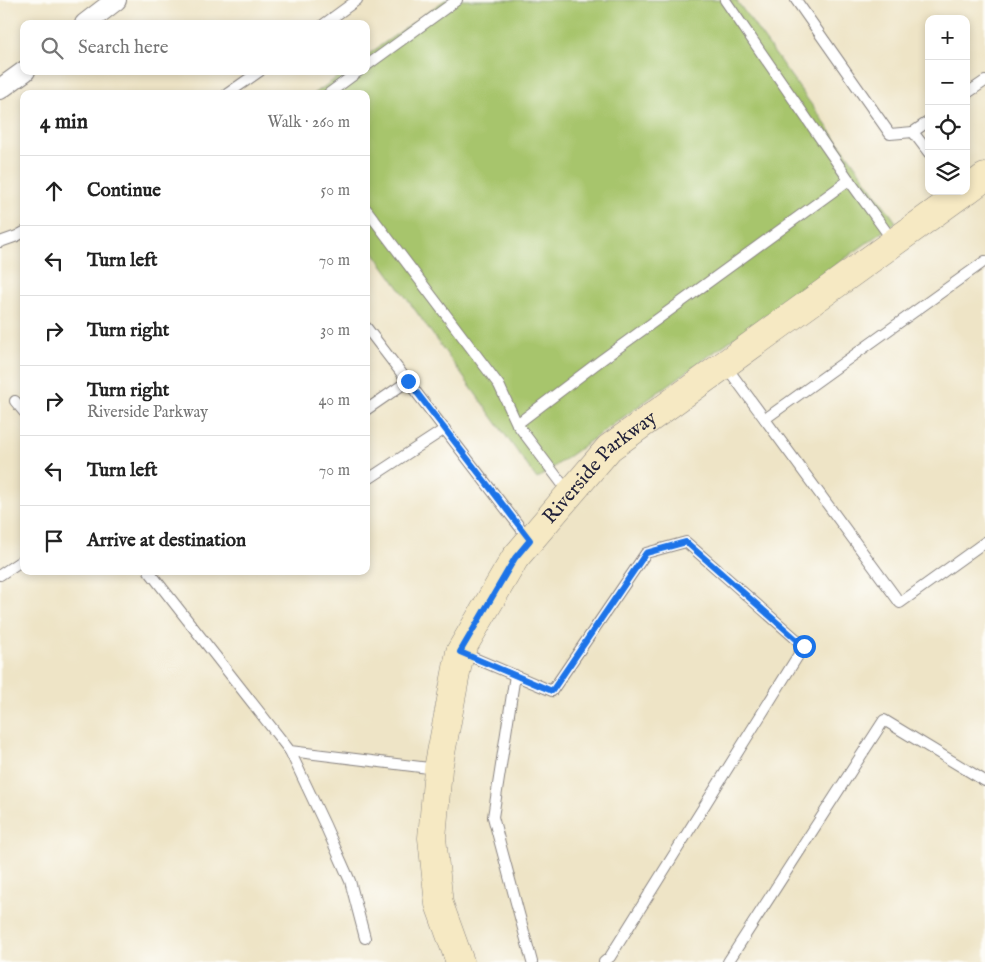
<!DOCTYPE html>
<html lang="en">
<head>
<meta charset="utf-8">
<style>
  :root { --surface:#fff; --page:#f6f6f6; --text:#222; --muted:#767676; --line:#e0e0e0 }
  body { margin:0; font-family:"IM FELL English",serif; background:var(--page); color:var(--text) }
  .controls { position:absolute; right:15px; top:15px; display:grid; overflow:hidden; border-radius:10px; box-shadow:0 2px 8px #0003 }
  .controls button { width:45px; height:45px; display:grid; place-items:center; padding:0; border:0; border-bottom:1px solid var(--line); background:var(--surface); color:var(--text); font:25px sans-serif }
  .stop { position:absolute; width:15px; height:15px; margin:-11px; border:4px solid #1a73e8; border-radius:50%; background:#fff }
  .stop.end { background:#1a73e8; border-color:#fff; box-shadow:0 1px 5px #0008 }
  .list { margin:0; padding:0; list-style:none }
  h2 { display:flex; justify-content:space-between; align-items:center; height:65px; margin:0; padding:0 20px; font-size:21px }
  h2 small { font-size:16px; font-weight:400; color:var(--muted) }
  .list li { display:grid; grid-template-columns:32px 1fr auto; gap:15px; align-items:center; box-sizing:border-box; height:70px; padding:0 20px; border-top:1px solid var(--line) }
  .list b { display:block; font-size:19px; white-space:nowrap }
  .list p { margin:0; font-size:16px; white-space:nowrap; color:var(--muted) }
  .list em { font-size:16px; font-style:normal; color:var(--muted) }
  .icon { flex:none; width:28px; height:28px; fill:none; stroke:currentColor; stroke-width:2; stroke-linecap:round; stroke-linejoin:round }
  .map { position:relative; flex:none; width:985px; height:962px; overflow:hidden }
  .search { position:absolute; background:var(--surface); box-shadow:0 2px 8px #0003; left:20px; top:20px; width:350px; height:55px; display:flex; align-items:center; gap:12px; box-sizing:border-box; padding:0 18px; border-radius:10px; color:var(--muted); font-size:19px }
  .panel { position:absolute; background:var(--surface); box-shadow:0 2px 8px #0003; left:20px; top:90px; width:350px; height:485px; border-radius:10px }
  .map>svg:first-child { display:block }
  .green { fill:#a7c56c; stroke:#647454 }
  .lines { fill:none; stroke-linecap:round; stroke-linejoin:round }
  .lane-casing { stroke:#888380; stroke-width:12 }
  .street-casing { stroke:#888380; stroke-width:22 }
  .secondary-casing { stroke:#888380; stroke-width:29 }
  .lane { stroke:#fff; stroke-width:10 }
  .street { stroke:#fff; stroke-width:20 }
  .secondary { stroke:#f6e9c3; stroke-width:28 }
  .route { stroke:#1a73e8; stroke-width:6 }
  .labels { text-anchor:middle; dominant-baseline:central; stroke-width:4.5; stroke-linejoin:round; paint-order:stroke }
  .street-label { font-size:20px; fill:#22223b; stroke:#fdfcf7 }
</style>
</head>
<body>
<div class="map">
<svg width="985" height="962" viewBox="0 0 985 962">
  <rect width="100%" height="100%" fill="#fdfcf7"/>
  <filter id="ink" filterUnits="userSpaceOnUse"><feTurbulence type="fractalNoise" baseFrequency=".02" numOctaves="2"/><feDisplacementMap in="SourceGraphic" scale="10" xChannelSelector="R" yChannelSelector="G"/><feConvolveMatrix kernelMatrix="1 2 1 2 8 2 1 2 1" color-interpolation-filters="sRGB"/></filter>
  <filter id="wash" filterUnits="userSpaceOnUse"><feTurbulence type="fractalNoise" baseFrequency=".0096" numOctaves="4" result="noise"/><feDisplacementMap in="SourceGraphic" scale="20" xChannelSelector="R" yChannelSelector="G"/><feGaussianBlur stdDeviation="1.12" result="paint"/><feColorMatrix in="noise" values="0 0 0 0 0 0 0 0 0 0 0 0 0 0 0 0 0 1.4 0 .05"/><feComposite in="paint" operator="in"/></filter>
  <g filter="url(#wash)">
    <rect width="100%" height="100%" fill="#eee4c6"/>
    <polygon class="green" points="445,0 736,0 896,222 537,479 366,242 366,94 314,94 346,71 366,71 366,56"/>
  </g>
  <g filter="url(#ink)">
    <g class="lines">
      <g class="lane-casing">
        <g id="lane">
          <polyline points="725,0 849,180 893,241"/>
          <polyline points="796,0 890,134 913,132 929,153"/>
          <polyline points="324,24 357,0"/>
          <polyline points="366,66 457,0"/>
          <polyline points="227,94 260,71"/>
          <polyline points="328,94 359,71"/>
          <polyline points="966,94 985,81"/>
          <polyline points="913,132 929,121"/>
          <polyline points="366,209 499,385 517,424 569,493"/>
          <polyline points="0,242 17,236 24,232"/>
          <polyline points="366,327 529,539"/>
          <polyline points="725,365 900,603 985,542"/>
          <polyline points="15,401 24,412"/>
          <polyline points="366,410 408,381"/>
          <polyline points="765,419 985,261"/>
          <polyline points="517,424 600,361 849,180"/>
          <polyline points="366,472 370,478 445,429"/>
          <polyline points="149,571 290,751 437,769"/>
          <polyline points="0,575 24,559"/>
          <polyline points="460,652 552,691 646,553 686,542 804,646 610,957 604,962"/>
          <polyline points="515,675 493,817 532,962"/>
          <polyline points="290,751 325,825 350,881 365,938"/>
          <polyline points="728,962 884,720 985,781"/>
        </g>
      </g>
      <g class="street-casing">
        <g id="street">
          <polyline points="85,24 116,0"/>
          <polyline points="0,89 25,71"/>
        </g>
      </g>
      <g class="secondary-casing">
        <g id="secondary">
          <polyline points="966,191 985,177"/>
          <path id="s1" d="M460,962l-21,-58 -7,-66 6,-69 22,-117 55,-94 94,-110 356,-257"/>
        </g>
      </g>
      <use href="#lane" class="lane"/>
      <use href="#street" class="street"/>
      <use href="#secondary" class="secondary"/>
    </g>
  </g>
  <g class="lines" filter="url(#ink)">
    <polyline class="route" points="408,381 530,540 515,558 460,652 552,691 646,553 686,542 804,646"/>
  </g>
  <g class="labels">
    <g class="street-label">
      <text stroke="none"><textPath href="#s1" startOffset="550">Riverside Parkway</textPath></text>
    </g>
  </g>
</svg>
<div class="controls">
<button>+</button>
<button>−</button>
<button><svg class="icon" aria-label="locate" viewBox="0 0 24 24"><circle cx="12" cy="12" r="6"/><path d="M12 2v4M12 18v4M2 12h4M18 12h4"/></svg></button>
<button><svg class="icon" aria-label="layers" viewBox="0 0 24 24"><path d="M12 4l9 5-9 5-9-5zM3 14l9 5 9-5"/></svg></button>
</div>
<div class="stop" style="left:804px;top:646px"></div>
<div class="stop end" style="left:408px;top:381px"></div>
<div class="search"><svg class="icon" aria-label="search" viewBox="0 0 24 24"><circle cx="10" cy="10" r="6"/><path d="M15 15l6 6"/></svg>Search here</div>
<section class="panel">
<h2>4 min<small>Walk · 260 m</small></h2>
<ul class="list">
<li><svg class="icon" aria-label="ahead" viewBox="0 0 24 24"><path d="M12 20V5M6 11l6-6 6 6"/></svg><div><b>Continue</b></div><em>50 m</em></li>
<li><svg class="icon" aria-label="left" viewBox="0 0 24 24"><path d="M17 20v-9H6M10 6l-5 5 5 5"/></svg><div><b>Turn left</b></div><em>70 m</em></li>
<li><svg class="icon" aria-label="right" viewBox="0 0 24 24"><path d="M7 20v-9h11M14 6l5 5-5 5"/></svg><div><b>Turn right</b></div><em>30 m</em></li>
<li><svg class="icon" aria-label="right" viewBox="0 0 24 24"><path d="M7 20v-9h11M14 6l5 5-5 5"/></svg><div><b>Turn right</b><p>Riverside Parkway</p></div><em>40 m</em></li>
<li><svg class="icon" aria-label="left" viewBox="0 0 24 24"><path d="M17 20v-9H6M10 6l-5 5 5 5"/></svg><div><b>Turn left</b></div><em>70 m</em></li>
<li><svg class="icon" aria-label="arrive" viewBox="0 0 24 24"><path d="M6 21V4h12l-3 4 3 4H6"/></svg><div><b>Arrive at destination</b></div></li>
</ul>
</section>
</div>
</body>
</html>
